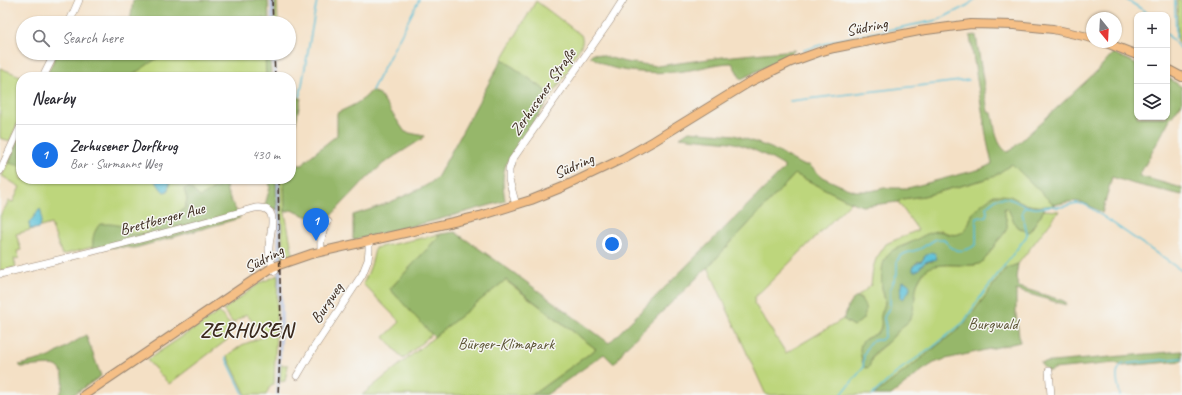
<!DOCTYPE html>
<html lang="en">
<head>
<meta charset="utf-8">
<style>
  :root { --surface:#fff; --page:#f2f2f3; --text:#2b2b33; --muted:#7c7c81; --line:#e1e1e2; --accent:#1a73e8 }
  body { margin:0; font-family:Caveat,sans-serif; background:var(--page); color:var(--text) }
  .controls { position:absolute; right:12px; top:12px; display:grid; overflow:hidden; border-radius:8px; box-shadow:0 1px 3px #0004 }
  .controls button { width:36px; height:36px; display:grid; place-items:center; padding:0; border:0; border-bottom:1px solid var(--line); background:var(--surface); color:var(--text); font:20px sans-serif }
  .compass { position:absolute; left:1086px; top:12px; width:36px; height:36px; border-radius:50%; background:var(--surface); box-shadow:0 1px 3px #0004; rotate:162deg }
  .you { position:absolute; left:612px; top:244px; width:14px; height:14px; margin:-10px; border:3px solid #fff; border-radius:50%; background:#1a73e8; box-shadow:0 0 0 6px #1a73e833 }
  .badge { display:grid; place-items:center; width:26px; height:26px; border-radius:50%; background:var(--accent); color:#fff; font-size:13px; font-weight:700 }
  .pin { position:absolute; translate:-50% -33px; filter:drop-shadow(0 1px 2px #0008) }
  .pin::after { content:''; position:absolute; top:21px; width:14px; height:12px; background:inherit; clip-path:polygon(0 0,100% 0,50% 100%) }
  .list { margin:0; padding:0; list-style:none }
  h2 { display:flex; justify-content:space-between; align-items:center; height:52px; margin:0; padding:0 16px; font-size:17px }
  h2 small { font-size:13px; font-weight:400; color:var(--muted) }
  .list li { display:grid; grid-template-columns:26px 1fr auto; gap:12px; align-items:center; box-sizing:border-box; height:60px; padding:0 16px; border-top:1px solid var(--line) }
  .list b { display:block; font-size:15px; white-space:nowrap }
  .list p { margin:0; font-size:13px; white-space:nowrap; color:var(--muted) }
  .list em { font-size:13px; font-style:normal; color:var(--muted) }
  .icon { flex:none; width:22px; height:22px; fill:none; stroke:currentColor; stroke-width:2; stroke-linecap:round; stroke-linejoin:round }
  .map { position:relative; flex:none; width:1182px; height:395px; overflow:hidden }
  .search { position:absolute; background:var(--surface); box-shadow:0 1px 3px #0004; left:16px; top:16px; width:280px; height:44px; display:flex; align-items:center; gap:10px; box-sizing:border-box; padding:0 14px; border-radius:22px; color:var(--muted); font-size:15px }
  .panel { position:absolute; background:var(--surface); box-shadow:0 1px 3px #0004; left:16px; top:72px; width:280px; height:112px; border-radius:16px }
  .map>svg:first-child { display:block }
  .industrial { fill:#b9c4de }
  .green { fill:#bdd67b; stroke:#7c804c }
  .forest { fill:#96b76b; stroke:#687044; fill-rule:evenodd }
  .water { fill:#59bfd7; stroke:#4a747a }
  .lines { fill:none; stroke-linecap:round; stroke-linejoin:round }
  .stream { stroke:#59bfd7; stroke-width:1.5 }
  .minor-casing { stroke:#988572; stroke-width:8 }
  .major-casing { stroke:#988572; stroke-width:10 }
  .minor { stroke:#fff; stroke-width:7 }
  .major { stroke:#f5bf86; stroke-width:8 }
  .rail { stroke:#3b2a1e; stroke-width:1.5; stroke-dasharray:6 3; stroke-linecap:butt }
  .labels { text-anchor:middle; dominant-baseline:central; stroke-width:3; stroke-linejoin:round; paint-order:stroke }
  .street-label { font-size:16px; fill:#3b2a1e; stroke:#f6f6f2 }
  .park-label { font-size:16px; fill:#5c5535; stroke:#f6f6f2 }
  .district-label { font-size:20px; font-weight:bold; letter-spacing:1px; fill:#3b2a1e; stroke:#f6f6f2 }
</style>
</head>
<body>
<div class="map">
<svg width="1182" height="395" viewBox="0 0 1182 395">
  <rect width="100%" height="100%" fill="#f6f6f2"/>
  <filter id="ink" filterUnits="userSpaceOnUse"><feTurbulence type="fractalNoise" baseFrequency=".025" numOctaves="2"/><feDisplacementMap in="SourceGraphic" scale="8" xChannelSelector="R" yChannelSelector="G"/><feConvolveMatrix kernelMatrix="1 2 1 2 8 2 1 2 1" color-interpolation-filters="sRGB"/></filter>
  <filter id="wash" filterUnits="userSpaceOnUse"><feTurbulence type="fractalNoise" baseFrequency=".012" numOctaves="4" result="noise"/><feDisplacementMap in="SourceGraphic" scale="16" xChannelSelector="R" yChannelSelector="G"/><feGaussianBlur stdDeviation="0.9" result="paint"/><feColorMatrix in="noise" values="0 0 0 0 0 0 0 0 0 0 0 0 0 0 0 0 0 1.4 0 .05"/><feComposite in="paint" operator="in"/></filter>
  <g filter="url(#wash)">
    <rect width="100%" height="100%" fill="#f4e0c5"/>
    <g class="industrial">
      <polygon points="270,0 275,0 275,23 271,23"/>
      <polygon points="272,53 276,53 277,77 273,77"/>
      <polygon points="276,179 280,179 283,321 279,395 276,395 279,322"/>
    </g>
    <g class="green">
      <polygon points="275,0 277,0 278,23 275,23"/>
      <polygon points="1177,0 1182,0 1182,46 1178,42"/>
      <path d="M536,1l45,34c5,8 -5,18 -10,25l2,3 -21,32 -50,-36z"/>
      <polygon points="57,53 265,53 266,77 46,77"/>
      <polygon points="0,68 23,77 21,77 21,115 10,141 0,138"/>
      <polygon points="21,132 21,179 219,179 217,181 218,187 200,198 193,190 184,189 187,199 185,208 147,233 62,255 51,224 16,234 21,250 17,251 19,258 14,259 16,267 0,271 0,216 9,201 13,202 20,187 2,176"/>
      <path d="M1012,163l42,42c-20,3 -26,1 -44,-9l-38,18c-2,5 -3,11 -6,15 -6,9 -18,5 -26,1l-47,20 -6,6 -5,32 3,13 -1,7 -3,9 1,6 -2,6 -2,4 -13,6 -4,18 3,10 7,-7 5,-8 12,-10 15,-16 6,-5c3,-14 5,-41 17,-51 14,-11 48,0 56,-8 5,-4 9,-12 12,-17 3,-4 8,-8 10,-12 5,-7 1,-16 0,-23l2,-2 24,23 14,-21 15,1 -41,53 -13,5 -41,56 -90,70h-108l-58,-128 87,-93 56,28 -96,95 -1,6 32,50 57,-34 11,7 8,-27 -5,-2 14,-12 2,-17 3,-9 10,-15 32,-14 -20,-28 4,-3 22,-3 69,-19z"/>
      <polygon points="280,179 284,179 285,213 293,255 283,259"/>
      <path d="M441,234l-51,55 42,45 -29,25 -19,-22 16,-15 -37,-38c6,-12 10,-23 12,-36z"/>
      <polygon points="278,275 274,384 269,388 266,395 246,395 227,356 242,345 265,336 246,314 233,323 223,310 260,283"/>
      <polygon points="505,280 596,349 532,395 362,395"/>
      <polygon points="219,312 231,326 231,332 227,335 227,340 169,384 147,360"/>
      <polygon points="281,365 288,365 285,381 280,382"/>
    </g>
    <g class="forest">
      <polygon points="133,0 268,0 269,23 263,23 263,17 249,23 130,23"/>
      <path d="M976,35l12,77 4,1c3,12 3,31 15,39l3,-1 86,-79 17,-19 24,11v53h30v-40l15,10v16l-12,16 -31,57 43,12v7l-48,-11 -22,-7 -10,36c-21,-13 -24,-14 -48,-8l-42,-41 -19,13 -69,19 -22,3 -4,3 -36,4 -11,-4 -56,-28 -87,93 -83,81 -9,14 -1,1h-2l-9,-9 -58,41h-14l64,-46 -90,-69 -72,57 -44,-48 51,-55 14,-2 59,41 95,70 175,-174v-3c-17,-10 -35,-20 -54,-24 -17,-2 -34,-3 -50,-5l9,-6 46,4 36,13 31,17h7l13,12 24,11 10,3h15l13,-3h24l73,-19 11,-5 -5,-23 -17,-105z"/>
      <path d="M795,50l-5,5 -49,24 -9,-16c-16,0 -32,6 -48,8 -20,3 -56,2 -74,-4 -7,-3 -13,-7 -20,-11l3,-3 32,9 33,4 65,-9z"/>
      <polygon points="57,53 165,53 141,69 130,77 104,77 100,75 94,77 46,77"/>
      <polygon points="265,53 270,53 271,77 266,77"/>
      <path d="M502,59l50,36 -45,67c-6,14 -4,24 -2,39l-72,20 -80,19v-25c20,-6 39,-13 58,-22 10,-5 19,-8 27,-17z"/>
      <path d="M371,91l8,3 26,38 19,4 -2,3 -38,24 -21,19 -39,41 -33,-13 -6,2 -1,-33h7v-14h12l3,-5 31,-25v-22c12,-6 26,-11 34,-22z"/>
      <polygon points="291,97 301,98 291,145"/>
      <polygon points="21,136 21,166 9,163"/>
      <path d="M219,179h6l2,13 13,26 -105,30 -15,-1 -27,2c-1,-10 0,-17 7,-25h11l12,2 7,8 17,-1 38,-25 2,-9 -3,-10 5,-2 11,10 18,-10 -1,-6z"/>
      <polygon points="269,179 276,179 277,210 265,205 270,187"/>
      <path d="M994,195h7l9,1 17,9 16,2 1,3 -14,21 -3,1 -11,-6 -8,-17 -2,-1 -2,1c0,6 4,13 3,18 -1,7 -9,12 -12,18 -4,5 -8,13 -13,17 -8,8 -42,-3 -56,8 -15,13 -8,34 -16,49 -2,4 -5,5 -8,8 -5,5 -9,10 -13,14 -5,5 -12,8 -16,14 -2,4 -2,8 -4,12l-3,1 -2,-1c-1,-5 -3,-10 -4,-15 -1,-19 18,-12 21,-25 1,-5 -1,-8 0,-12 1,-5 3,-7 4,-12 0,-5 -2,-10 -3,-15 -1,-9 -1,-25 5,-32 5,-8 13,-8 21,-12 8,-4 15,-9 24,-12 11,-4 18,7 29,1 8,-4 8,-14 12,-20 5,-7 14,-13 21,-18zM925,256l8,5 -8,1 -8,9 -4,-5 4,-4 5,-1zM903,281l7,9 -6,7 -3,-1z"/>
      <polygon points="1018,264 1016,278 1019,287 1064,301 1066,305 1016,290 1016,315 1020,342 946,359 934,363 923,370 891,395 874,395 964,325 1005,269"/>
      <path d="M857,297c9,4 11,16 5,23 -2,2 -6,4 -8,6l-11,-7c6,-10 3,-16 14,-22z"/>
      <path d="M86,335l15,41 -28,19h-14c4,-6 5,-11 4,-18 0,-4 -3,-9 -7,-11 -4,-2 -29,1 -35,1l-2,-2 31,-8z"/>
      <polygon points="1182,351 1182,361 1123,366 1115,363 1054,369 1050,371 1046,370 1040,363"/>
    </g>
    <g class="water">
      <path d="M152,179h16l2,2 -2,10 -4,1c-5,-4 -6,-10 -12,-13z"/>
      <path d="M40,209c3,6 2,13 -1,19l-4,1h-5l-1,-6 10,-13z"/>
      <path d="M932,252l3,1 2,6 -12,3 -8,9h-4c-1,-6 4,-8 9,-10l3,-5z"/>
      <path d="M903,281c12,4 6,11 0,18l-2,-1c-1,-4 1,-12 2,-17z"/>
    </g>
    <g class="lines">
      <g class="stream">
        <polyline points="1127,0 1143,10 1148,15"/>
        <polyline points="1175,0 1176,38"/>
        <polyline points="1167,34 1182,50"/>
        <polyline points="804,50 837,40 938,20 968,5 974,0"/>
        <polyline points="372,90 419,0"/>
        <polyline points="300,96 317,0"/>
        <polyline points="790,101 969,80"/>
        <polyline points="226,358 244,395"/>
        <path d="M841,395l22,-27 1,-14 6,-12 6,-2h5l3,-3 2,-9 -2,-10 2,-5 4,-6v-18l7,-15v-13l3,-5 6,-3 14,-4 16,-10h6c4,2 6,6 10,9 7,5 18,2 24,-4 1,-9 -1,-17 1,-26l9,-2 1,-4 -1,-5c6,-6 11,-10 19,-9 10,1 18,9 29,10 6,1 12,-2 18,-2 2,0 4,1 6,1 13,-1 16,-7 30,-1l94,65"/>
        <polyline points="872,395 901,369 933,347 964,322 979,299 1026,237 1027,234 1022,212 1024,208 1027,207"/>
        <path d="M1120,395c-2,-11 -7,-24 3,-31l59,-6"/>
      </g>
    </g>
  </g>
  <g filter="url(#ink)">
    <g class="lines">
      <g class="minor-casing">
        <g id="minor">
          <polyline points="69,23 79,0"/>
          <polyline points="43,77 55,53"/>
          <polyline points="0,171 21,126"/>
          <polyline points="516,205 509,180 509,170 512,160 609,22 623,0"/>
          <path d="M321,251c-1,-11 0,-20 7,-29"/>
          <path d="M0,274c85,-20 170,-42 255,-66 28,-3 13,26 14,42 0,7 3,15 6,21"/>
          <polyline points="1049,371 1051,395"/>
          <polyline points="297,376 313,349 362,275 368,260 369,250 369,241"/>
        </g>
      </g>
      <g class="major-casing">
        <g id="major">
          <polyline points="1104,42 1137,55"/>
          <polyline points="1167,69 1182,77"/>
          <polyline points="84,395 249,283 273,267 311,254 480,216 531,200 563,187 624,158 654,141 748,83 791,62 819,52 834,48 919,31 971,24 1014,25 1053,29 1092,38"/>
        </g>
      </g>
      <use href="#minor" class="minor"/>
      <use href="#major" class="major"/>
      <g class="rail">
        <polyline points="272,0 273,23"/>
        <polyline points="274,53 275,77"/>
        <polyline points="278,179 281,330 278,395"/>
      </g>
    </g>
  </g>
  <g class="labels">
    <g class="street-label">
      <text transform="translate(867 27) rotate(-11)">Südring</text>
      <text transform="translate(543 92) rotate(-55)">Zerhusener Straße</text>
      <text transform="translate(574 166) rotate(-24)">Südring</text>
      <text transform="translate(162 219) rotate(-15)">Brettberger Aue</text>
      <text transform="translate(264 259) rotate(-28)">Südring</text>
      <text transform="translate(327 303) rotate(-56)">Burgweg</text>
    </g>
    <g class="park-label">
      <text x="993" y="324">Burgwald</text>
      <text x="506" y="344">Bürger-Klimapark</text>
    </g>
    <g class="district-label">
      <text x="247" y="330">ZERHUSEN</text>
    </g>
  </g>
</svg>
<div class="controls">
<button>+</button>
<button>−</button>
<button><svg class="icon" aria-label="layers" viewBox="0 0 24 24"><path d="M12 4l9 5-9 5-9-5zM3 14l9 5 9-5"/></svg></button>
</div>
<svg class="compass" viewBox="-18 -18 36 36"><path d="M0-13l5 13h-10z" fill="#e53935"/><path d="M0 13l5-13h-10z" fill="#7c7c81"/></svg>
<div class="you"></div>
<div class="pin badge" style="left:316px;top:241px">1</div>
<div class="search"><svg class="icon" aria-label="search" viewBox="0 0 24 24"><circle cx="10" cy="10" r="6"/><path d="M15 15l6 6"/></svg>Search here</div>
<section class="panel">
<h2>Nearby<small></small></h2>
<ul class="list">
<li><span class="badge">1</span><div><b>Zerhusener Dorfkrug</b><p>Bar · Surmanns Weg</p></div><em>430 m</em></li>
</ul>
</section>
</div>
</body>
</html>
